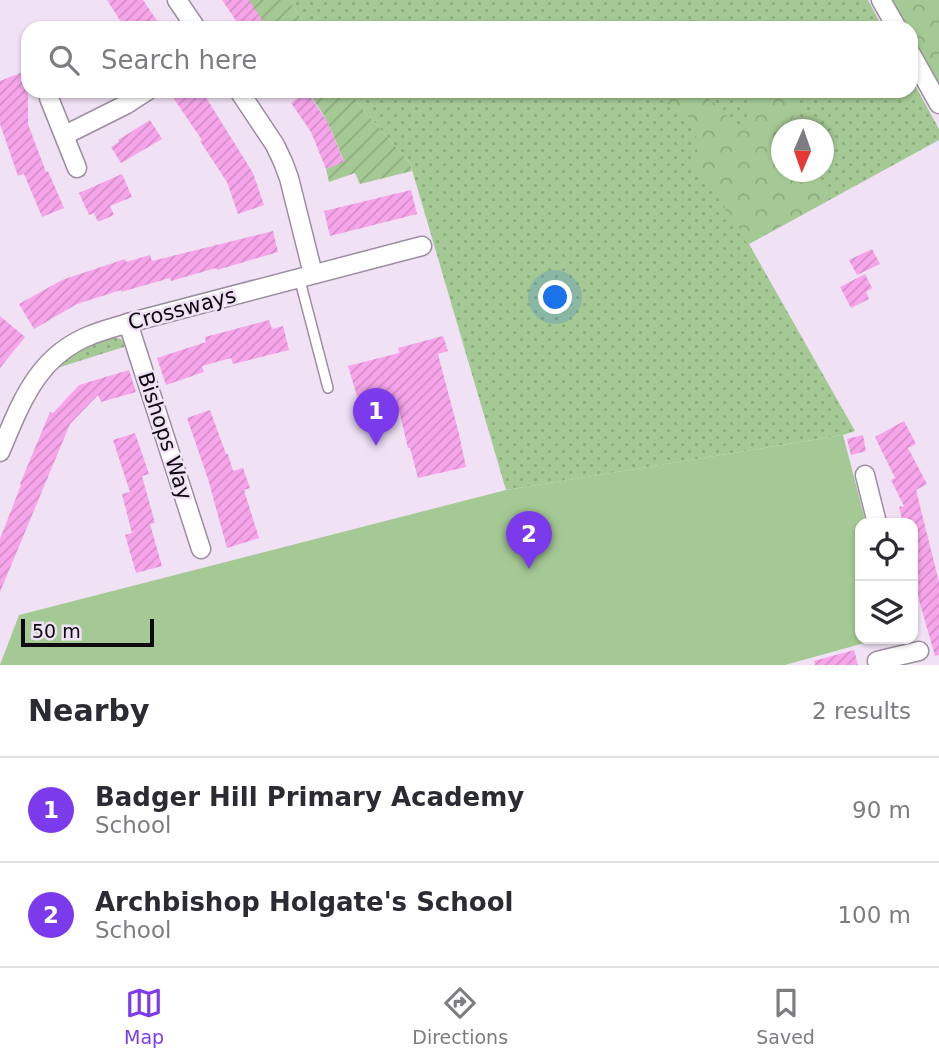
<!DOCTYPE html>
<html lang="en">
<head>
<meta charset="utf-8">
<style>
  :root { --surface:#fff; --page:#f2f2f3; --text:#2b2b33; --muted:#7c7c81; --line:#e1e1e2; --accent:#7c3aed }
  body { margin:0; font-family:"DejaVu Sans",sans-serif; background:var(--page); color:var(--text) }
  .controls { position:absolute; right:21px; bottom:21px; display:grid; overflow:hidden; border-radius:14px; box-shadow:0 2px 5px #0004 }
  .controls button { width:63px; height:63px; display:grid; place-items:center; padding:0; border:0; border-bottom:2px solid var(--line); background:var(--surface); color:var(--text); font:35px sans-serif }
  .compass { position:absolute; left:771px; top:119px; width:63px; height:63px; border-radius:50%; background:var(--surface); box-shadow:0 2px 5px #0004; rotate:182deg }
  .scale { position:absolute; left:21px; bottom:18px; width:133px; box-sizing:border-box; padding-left:7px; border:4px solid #0e0a10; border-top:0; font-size:19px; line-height:24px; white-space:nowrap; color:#0e0a10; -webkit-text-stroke:5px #f0e1f5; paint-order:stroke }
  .you { position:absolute; left:556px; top:298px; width:24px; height:24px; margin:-18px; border:5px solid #fff; border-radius:50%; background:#1a73e8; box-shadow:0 0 0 10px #1a73e833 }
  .badge { display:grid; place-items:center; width:46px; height:46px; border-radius:50%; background:var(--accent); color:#fff; font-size:23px; font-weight:700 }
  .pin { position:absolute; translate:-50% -58px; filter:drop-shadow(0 2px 4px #0008) }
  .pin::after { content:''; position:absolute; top:37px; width:24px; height:21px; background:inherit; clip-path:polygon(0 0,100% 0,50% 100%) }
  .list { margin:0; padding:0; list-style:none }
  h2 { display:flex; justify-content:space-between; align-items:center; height:91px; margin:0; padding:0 28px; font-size:30px }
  h2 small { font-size:23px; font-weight:400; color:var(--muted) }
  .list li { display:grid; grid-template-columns:46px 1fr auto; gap:21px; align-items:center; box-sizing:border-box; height:105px; padding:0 28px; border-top:2px solid var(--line) }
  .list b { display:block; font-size:26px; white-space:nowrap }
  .list p { margin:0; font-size:23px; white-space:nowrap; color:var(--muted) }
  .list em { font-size:23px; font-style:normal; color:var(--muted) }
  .icon { flex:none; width:38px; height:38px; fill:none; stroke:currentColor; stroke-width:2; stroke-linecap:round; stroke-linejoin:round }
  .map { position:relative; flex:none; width:939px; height:665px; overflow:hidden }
  .search { position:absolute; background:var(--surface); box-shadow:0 2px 5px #0004; left:21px; right:21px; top:21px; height:77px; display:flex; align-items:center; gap:18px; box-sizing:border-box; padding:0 24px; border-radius:21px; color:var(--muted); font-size:26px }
  .sheet { height:301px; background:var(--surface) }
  nav { display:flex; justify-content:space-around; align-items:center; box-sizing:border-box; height:98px; border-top:2px solid var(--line); background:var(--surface); font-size:19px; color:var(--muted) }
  nav a { display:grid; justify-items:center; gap:4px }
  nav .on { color:var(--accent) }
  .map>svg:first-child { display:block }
  .grass { fill:url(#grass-dots); fill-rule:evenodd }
  .forest { fill:url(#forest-crowns) }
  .park { fill:#a5c994 }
  .garden { fill:url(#garden-furrows) }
  .building { fill:url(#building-hatch) }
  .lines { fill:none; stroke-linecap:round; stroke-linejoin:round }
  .service-casing { stroke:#9c8ea0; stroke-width:12 }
  .minor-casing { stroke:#9c8ea0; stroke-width:21 }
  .service { stroke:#fff; stroke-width:9 }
  .minor { stroke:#fff; stroke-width:18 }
  .labels { text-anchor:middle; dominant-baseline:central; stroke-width:5; stroke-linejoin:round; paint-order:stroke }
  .street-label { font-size:21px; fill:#0e0a10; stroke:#f0e1f5 }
</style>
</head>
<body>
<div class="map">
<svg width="939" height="665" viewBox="0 0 939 665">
  <defs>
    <pattern id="grass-dots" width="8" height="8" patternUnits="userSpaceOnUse" patternTransform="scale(1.75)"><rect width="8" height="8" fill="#a5c994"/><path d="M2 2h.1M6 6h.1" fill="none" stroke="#8dab7f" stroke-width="1.8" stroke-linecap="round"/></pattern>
    <pattern id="forest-crowns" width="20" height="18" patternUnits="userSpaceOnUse" patternTransform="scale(1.75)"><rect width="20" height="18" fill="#a5c994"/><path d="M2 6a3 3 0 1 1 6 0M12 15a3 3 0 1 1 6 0" fill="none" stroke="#8dab7f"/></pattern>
    <pattern id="garden-furrows" width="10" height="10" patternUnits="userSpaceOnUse" patternTransform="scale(1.75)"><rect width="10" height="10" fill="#a5c994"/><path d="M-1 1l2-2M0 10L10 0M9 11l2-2" fill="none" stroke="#8dab7f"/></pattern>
    <pattern id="building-hatch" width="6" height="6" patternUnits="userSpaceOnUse" patternTransform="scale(1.75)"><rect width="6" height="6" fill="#f7a5ea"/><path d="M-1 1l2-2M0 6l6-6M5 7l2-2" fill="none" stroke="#d38dc8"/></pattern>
  </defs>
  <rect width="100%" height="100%" fill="#f0e1f5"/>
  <g class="grass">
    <polygon points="289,0 868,0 883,28 307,28"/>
    <path d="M911,78l28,51v11l-190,104 106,187 -12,4 -337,55 -96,-327 -49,-56 -11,-16h561zM782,130h42v42h-42z"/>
    <polygon points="113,337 121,339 127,346 57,368 56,365 84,345"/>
  </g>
  <g class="forest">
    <polygon points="883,0 939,0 939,101 911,51 911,28 898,28"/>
    <polygon points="704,19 715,20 733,26 743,22 762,26 772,21 783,23 786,28 673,28 682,21"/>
    <path d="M651,91h57l1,9c14,8 19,18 27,32l11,-4v-15l14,-22h35l1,20 -7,10 -1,8 -7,1v42h29l15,11 -1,19 -77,42 -5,-5 -4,-12 -13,-15 -6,-17 -16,-11 -11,-18 5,-25 -6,-12 -3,-11 -8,-9 -13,-5z"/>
  </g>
  <polygon class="park" points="843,435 866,523 860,523 860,639 879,639 785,665 0,665 19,615 506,490"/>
  <g class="garden">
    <polygon points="247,0 289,0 307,28 267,28"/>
    <polygon points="299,91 350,91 361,107 410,163 412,171 360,184 355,173 329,182 326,169 344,161 331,130 325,132 325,117 308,92 302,95"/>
  </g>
  <g class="building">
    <polygon points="107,0 143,0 162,28 125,28"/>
    <polygon points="222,0 249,0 267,28 241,28"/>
    <polygon points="28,70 28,124 46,172 48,171 64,208 42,217 24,174 18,176 0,124 0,81"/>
    <polygon points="186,91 202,91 253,173 264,205 238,214 227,182 200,141 202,140 174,99"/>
    <polygon points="307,92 327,121 344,162 326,169 311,132 291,103"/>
    <polygon points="150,120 162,139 121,163 111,147 119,142 118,140"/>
    <polygon points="122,174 132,197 110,206 114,215 98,222 94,213 89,215 79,193"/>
    <polygon points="411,190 417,214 330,236 324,211"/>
    <polygon points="273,231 278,252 217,270 216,268 171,281 170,278 121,292 121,290 77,304 34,329 19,304 62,280 125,259 126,262 150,255 152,261"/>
    <polygon points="872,249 880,264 857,275 849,260"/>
    <polygon points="865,274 872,288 866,292 869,299 851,308 840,287"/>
    <polygon points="0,316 25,337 0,368"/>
    <polygon points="269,320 272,329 283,326 289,350 233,364 231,358 202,366 204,372 166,385 157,358 206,342 205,337"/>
    <polygon points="443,336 448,351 438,354 459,434 466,467 418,478 410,448 408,448 396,398 375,403 372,393 357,396 348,366 399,353 398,348"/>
    <polygon points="129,370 136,392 101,402 98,395 70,424 0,592 0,539 21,485 20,484 50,412 53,413 79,385"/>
    <polygon points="210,410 226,454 228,454 233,471 243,468 250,488 244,490 259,538 227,548 208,479 187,418"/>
    <polygon points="904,421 916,444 908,448 927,484 916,490 939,582 939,655 935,656 913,579 913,523 903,523 899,507 904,506 891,480 895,478 875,437"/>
    <polygon points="135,433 149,474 142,476 155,523 150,524 162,566 136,573 125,535 132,533 122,494 130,492 113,440"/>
    <polygon points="863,435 866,451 851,455 847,439"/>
    <polygon points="854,650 858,665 815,665 814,661"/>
  </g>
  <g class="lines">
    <g class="service-casing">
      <polyline id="service" points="299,277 328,388"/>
    </g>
    <g class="minor-casing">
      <g id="minor">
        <polyline points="177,0 196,28"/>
        <polyline points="881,0 897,28"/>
        <polyline points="911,54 939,104"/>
        <polyline points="239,91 275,145 283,162 289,178 313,274"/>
        <polyline points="49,98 77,168"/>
        <polyline points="65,135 127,104 147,91"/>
        <polyline points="128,323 201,549"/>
        <path d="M0,452c21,-49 37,-96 91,-117 12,-5 25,-8 37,-12l294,-77"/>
        <polyline points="865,475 877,523"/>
        <polyline points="877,661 919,651"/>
      </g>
    </g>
    <use href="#service" class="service"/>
    <use href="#minor" class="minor"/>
  </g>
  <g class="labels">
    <g class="street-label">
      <text transform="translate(182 309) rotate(-15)">Crossways</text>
      <text transform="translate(165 436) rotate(72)">Bishops Way</text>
    </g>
  </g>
</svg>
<div class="controls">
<button><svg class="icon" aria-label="locate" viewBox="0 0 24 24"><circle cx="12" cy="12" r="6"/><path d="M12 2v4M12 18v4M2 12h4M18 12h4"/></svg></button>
<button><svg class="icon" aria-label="layers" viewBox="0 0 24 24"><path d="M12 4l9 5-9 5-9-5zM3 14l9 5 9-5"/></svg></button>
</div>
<svg class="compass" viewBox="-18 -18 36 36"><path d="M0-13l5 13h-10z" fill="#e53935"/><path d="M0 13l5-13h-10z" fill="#7c7c81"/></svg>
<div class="scale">50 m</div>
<div class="you"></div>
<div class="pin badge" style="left:376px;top:446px">1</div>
<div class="pin badge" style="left:529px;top:569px">2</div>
<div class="search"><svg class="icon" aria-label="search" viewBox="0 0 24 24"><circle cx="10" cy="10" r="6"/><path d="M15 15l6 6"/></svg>Search here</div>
</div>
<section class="sheet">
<h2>Nearby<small>2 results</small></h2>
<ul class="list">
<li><span class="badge">1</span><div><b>Badger Hill Primary Academy</b><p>School</p></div><em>90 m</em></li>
<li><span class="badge">2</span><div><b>Archbishop Holgate's School</b><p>School</p></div><em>100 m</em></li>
</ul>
</section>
<nav>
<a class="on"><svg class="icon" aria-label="map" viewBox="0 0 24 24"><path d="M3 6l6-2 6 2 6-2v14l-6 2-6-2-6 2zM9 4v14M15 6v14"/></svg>Map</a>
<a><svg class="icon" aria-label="directions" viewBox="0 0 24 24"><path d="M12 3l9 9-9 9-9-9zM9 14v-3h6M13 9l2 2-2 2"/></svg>Directions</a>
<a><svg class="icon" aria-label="saved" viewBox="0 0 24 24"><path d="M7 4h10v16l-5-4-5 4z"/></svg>Saved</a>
</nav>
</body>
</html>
